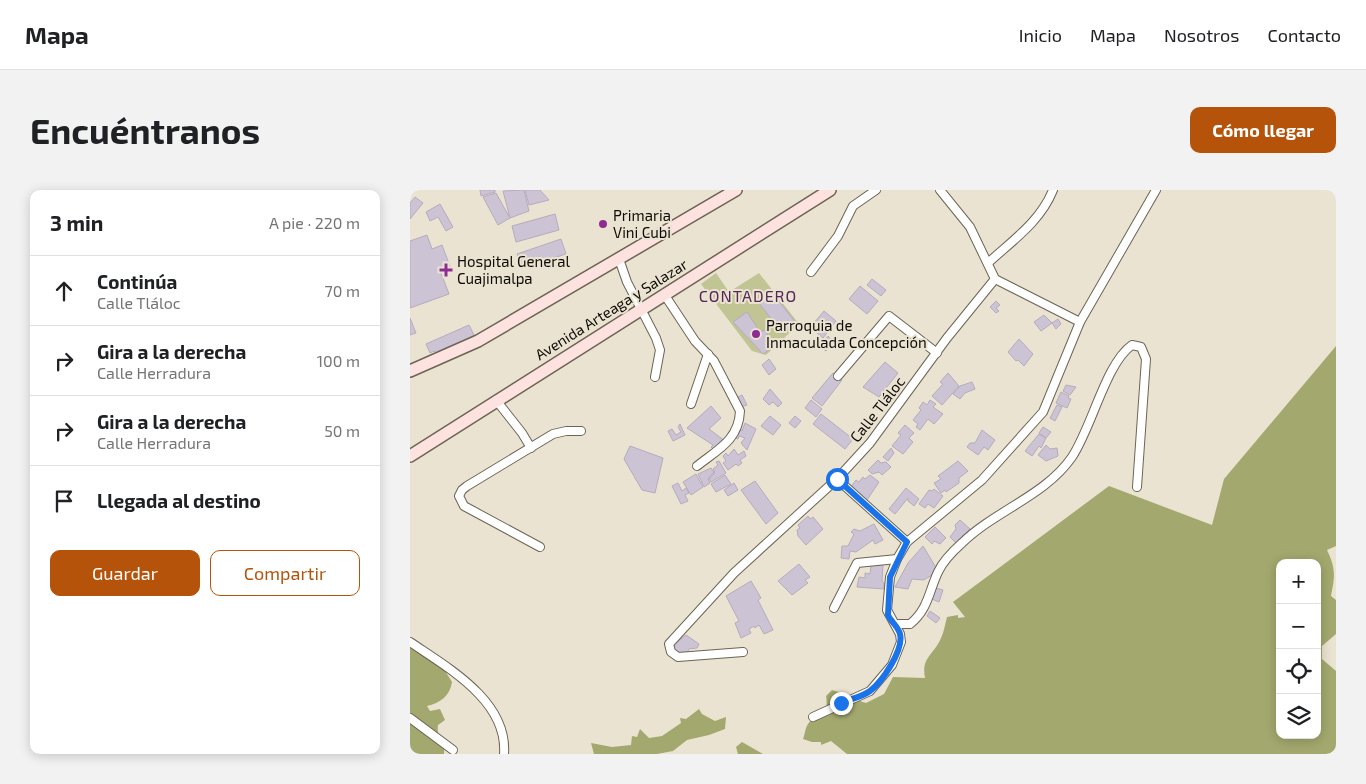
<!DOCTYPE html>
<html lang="es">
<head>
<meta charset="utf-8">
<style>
  :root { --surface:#fff; --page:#f2f2f2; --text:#202124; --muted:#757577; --line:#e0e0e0; --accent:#b45309 }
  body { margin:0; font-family:"Exo 2",sans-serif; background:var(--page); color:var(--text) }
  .controls { position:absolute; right:15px; bottom:15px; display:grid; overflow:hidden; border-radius:10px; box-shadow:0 2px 12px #0003 }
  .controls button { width:45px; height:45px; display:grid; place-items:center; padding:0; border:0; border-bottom:1px solid var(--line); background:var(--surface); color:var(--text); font:25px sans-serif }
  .stop { position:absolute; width:15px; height:15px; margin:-11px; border:4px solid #1a73e8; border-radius:50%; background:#fff }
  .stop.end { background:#1a73e8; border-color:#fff; box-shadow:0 1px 5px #0008 }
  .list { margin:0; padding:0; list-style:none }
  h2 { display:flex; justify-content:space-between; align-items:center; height:65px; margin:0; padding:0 20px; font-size:21px }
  h2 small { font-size:16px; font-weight:400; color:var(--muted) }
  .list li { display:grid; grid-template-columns:32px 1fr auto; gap:15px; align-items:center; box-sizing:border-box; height:70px; padding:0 20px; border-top:1px solid var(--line) }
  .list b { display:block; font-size:19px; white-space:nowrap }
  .list p { margin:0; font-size:16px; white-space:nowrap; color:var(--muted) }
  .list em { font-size:16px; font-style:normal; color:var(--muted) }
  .actions { display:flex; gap:10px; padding:15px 20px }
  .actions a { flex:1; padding:11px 0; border:1px solid var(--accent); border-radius:10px; text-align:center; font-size:18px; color:var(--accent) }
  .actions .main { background:var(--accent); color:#fff }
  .icon { flex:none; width:28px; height:28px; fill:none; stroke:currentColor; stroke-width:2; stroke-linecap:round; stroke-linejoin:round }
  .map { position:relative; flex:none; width:926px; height:564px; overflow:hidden; border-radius:10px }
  header { display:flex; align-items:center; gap:30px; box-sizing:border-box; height:70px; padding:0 25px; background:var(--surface); border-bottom:1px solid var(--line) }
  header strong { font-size:24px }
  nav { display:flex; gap:28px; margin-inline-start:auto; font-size:18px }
  .intro { display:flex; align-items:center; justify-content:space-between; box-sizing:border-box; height:120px; padding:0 30px }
  h1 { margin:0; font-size:35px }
  .button { padding:12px 22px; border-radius:10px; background:var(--accent); color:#fff; font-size:18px; font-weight:700 }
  main { display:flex; gap:30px; padding:0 30px }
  aside { flex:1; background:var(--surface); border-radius:10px; box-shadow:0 2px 12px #0003 }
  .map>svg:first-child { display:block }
  .green { fill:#c0c593 }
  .forest { fill:#a3a86e; fill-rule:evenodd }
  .building { fill:#ccc4d5; stroke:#b4abbd }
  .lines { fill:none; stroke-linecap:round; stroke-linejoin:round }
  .street-casing { stroke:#6c6454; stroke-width:10 }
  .secondary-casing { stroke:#6c6454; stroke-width:14 }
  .street { stroke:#fff; stroke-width:8 }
  .secondary { stroke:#fde2e0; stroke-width:11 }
  .route { stroke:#1a73e8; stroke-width:6 }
  .poi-dot { fill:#8e2c94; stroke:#ebe3d1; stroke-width:2 }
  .labels { text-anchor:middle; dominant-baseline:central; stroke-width:4; stroke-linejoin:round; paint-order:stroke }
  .poi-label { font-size:15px; fill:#0e0b06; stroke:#ebe3d1; text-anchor:start }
  .street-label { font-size:15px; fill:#0e0b06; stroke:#ebe3d1 }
  .neighbourhood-label { font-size:16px; letter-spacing:1px; fill:#562758; stroke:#ebe3d1 }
</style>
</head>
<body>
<header>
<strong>Mapa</strong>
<nav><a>Inicio</a><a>Mapa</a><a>Nosotros</a><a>Contacto</a></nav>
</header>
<div class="intro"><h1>Encuéntranos</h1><a class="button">Cómo llegar</a></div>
<main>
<aside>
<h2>3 min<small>A pie · 220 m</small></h2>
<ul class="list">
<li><svg class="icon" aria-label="ahead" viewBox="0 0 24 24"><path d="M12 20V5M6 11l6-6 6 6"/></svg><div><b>Continúa</b><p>Calle Tláloc</p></div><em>70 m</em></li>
<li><svg class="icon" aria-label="right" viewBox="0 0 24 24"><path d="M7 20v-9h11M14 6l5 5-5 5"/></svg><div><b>Gira a la derecha</b><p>Calle Herradura</p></div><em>100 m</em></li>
<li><svg class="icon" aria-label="right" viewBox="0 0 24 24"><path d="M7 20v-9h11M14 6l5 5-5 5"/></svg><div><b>Gira a la derecha</b><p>Calle Herradura</p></div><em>50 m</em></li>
<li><svg class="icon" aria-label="arrive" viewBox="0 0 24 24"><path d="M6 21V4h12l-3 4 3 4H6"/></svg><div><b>Llegada al destino</b></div></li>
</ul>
<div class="actions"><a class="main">Guardar</a><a>Compartir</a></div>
</aside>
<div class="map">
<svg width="926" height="564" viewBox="0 0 926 564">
  <rect width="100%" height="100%" fill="#ebe3d1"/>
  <polygon class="green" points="306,83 319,102 349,83 389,134 356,165 342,161 291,94"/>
  <g class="forest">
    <path d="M926,156v200l-9,4c9,19 8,26 4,46l5,4v34l-14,12v13l14,12v83h-489l-16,-13 -10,4v-3h-9l-9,-3c2,-4 2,-11 5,-15 9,-12 22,-8 18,-28l6,-6c12,3 21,9 34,13l18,-9 9,-17 32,1c-4,-21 9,-23 16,-40 3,-6 4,-14 6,-21l11,-2v3l7,-1 -12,-15 156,-116 103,39 12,-46zM870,373h37v172h-37z"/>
    <path d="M0,453l32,23 10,16c-2,14 -12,21 -25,24l3,5 10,-2 5,11 -7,5c-2,13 8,17 6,29h-34z"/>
    <polygon points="289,519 292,524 305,531 316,527 315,539 299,545 277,550 263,561 247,564 184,564 181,553 202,557 221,555 222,546 227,547 230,539 239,548 252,546 271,533 270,528 276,529"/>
    <polygon points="332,552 353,564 328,564 326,557"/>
  </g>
  <g class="building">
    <polygon points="70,0 85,0 85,2 71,6"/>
    <polygon points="114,0 119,21 100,28 93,1"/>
    <polygon points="115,0 130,0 139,10 119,15"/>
    <polygon points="86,3 100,28 88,35 73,7"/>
    <polygon points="5,7 13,13 0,29 0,13"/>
    <polygon points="30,14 43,37 36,41 28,27 20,31 16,22"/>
    <polygon points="145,24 149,40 106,52 102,36"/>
    <polygon points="17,45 22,59 32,55 41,79 31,83 39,104 0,118 0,51"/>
    <polygon points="151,49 156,64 112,78 107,64"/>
    <polygon points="462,89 476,100 471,106 457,95"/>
    <polygon points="450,96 468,111 457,124 439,109"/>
    <polygon points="361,101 386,133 373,144 348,112"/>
    <polygon points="586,111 590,115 586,118 589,121 586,123 580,117"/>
    <polygon points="414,121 426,131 413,148 407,143 410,139 403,134"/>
    <polygon points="337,122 350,142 355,140 364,156 353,164 323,132"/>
    <polygon points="634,125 642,133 631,141 624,132"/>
    <polygon points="0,128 6,143 0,145"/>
    <polygon points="648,129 651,134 646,139 642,133"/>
    <polygon points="59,135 65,147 27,164 24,161 20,163 16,154"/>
    <polygon points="418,146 424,152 416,161 409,156"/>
    <polygon points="609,149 623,164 614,176 608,170 606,171 598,162"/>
    <polygon points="359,169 366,179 359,185 352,175"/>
    <polygon points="475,172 488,183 469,207 453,197"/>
    <polygon points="423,183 432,190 412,216 402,208"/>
    <polygon points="538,183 549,196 532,215 522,206 533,194 530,192"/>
    <polygon points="562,192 565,199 555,203 550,209 543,204 550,196"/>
    <polygon points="656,195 666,197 660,205 653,201"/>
    <polygon points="360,199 372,213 368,217 363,212 359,215 353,209"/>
    <polygon points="651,202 659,206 658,208 661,209 657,218 646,213"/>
    <polygon points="332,205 337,215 331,217 326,208"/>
    <polygon points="401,210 412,219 406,227 395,218"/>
    <polygon points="520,210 526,214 523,217 533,224 524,234 518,229 510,240 506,237 508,234 503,230 511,220 509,218 513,212 517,215"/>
    <polygon points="647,215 652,217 645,231 640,228"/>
    <polygon points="301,216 311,228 299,239 315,251 304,260 301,257 303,255 277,238"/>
    <polygon points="411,224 443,249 435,259 403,234"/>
    <polygon points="360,226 371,235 363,245 351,236"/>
    <polygon points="385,226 391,231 385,238 379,233"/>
    <polygon points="335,233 346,239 337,260 331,253 335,248 329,246 328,249 325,248 329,239 332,241"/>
    <polygon points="270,234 275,245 263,251 258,241 262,239 266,245 271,242 268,237"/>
    <polygon points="495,235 504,243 499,248 503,252 493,264 482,256 491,245 488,243"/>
    <polygon points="633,237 641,242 636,248 629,243"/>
    <polygon points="572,240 585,250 578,260 574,257 568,265 557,257 560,253 565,253"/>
    <polygon points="629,244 636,248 631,258 629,256 622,266 615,261"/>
    <polygon points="636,255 640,259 647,258 648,266 636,271 628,265"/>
    <polygon points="220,256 253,268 245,303 232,300 214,269"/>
    <polygon points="481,258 484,263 478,271 473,267"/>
    <polygon points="324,259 328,265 334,261 336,266 330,270 332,273 328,276 326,274 318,280 313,273 316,271 313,266 316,263 318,266"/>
    <polygon points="468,270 471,273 476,272 481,277 472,285 469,282 462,284 458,280"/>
    <polygon points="309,271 316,283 301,292 299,289 305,282 303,279 308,275 306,272"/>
    <polygon points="548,271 558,281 549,288 549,293 536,302 535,300 531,303 524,293 531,289 528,286"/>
    <polygon points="301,278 304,282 298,289 300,293 294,297 288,284"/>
    <polygon points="286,284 293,297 281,305 273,292"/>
    <polygon points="315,285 321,294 306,302 301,294"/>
    <polygon points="460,285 469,292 457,310 440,298 446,290 449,292 453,287 455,289"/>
    <polygon points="345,291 368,323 356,334 331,300"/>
    <polygon points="268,293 272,301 276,298 279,303 275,305 278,311 271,314 262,296"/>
    <polygon points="324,293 328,300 318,306 314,300"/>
    <polygon points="496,298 509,309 504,316 498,311 498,308 485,324 479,319"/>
    <polygon points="524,299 533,306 524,318 518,314 515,318 509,314 519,300 522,301"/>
    <polygon points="398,326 400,329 403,327 413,339 396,355 388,346 387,340 390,338 388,335"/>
    <polygon points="550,330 560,339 547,354 540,347 546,339 545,335"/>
    <polygon points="464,334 473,350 465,354 463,350 446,362 440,361 439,369 431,368 432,356 438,356 444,344 441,342 444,339 450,341"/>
    <polygon points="525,337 536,348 530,354 524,351 522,354 515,347"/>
    <polygon points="513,356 528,381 514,390 502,389 498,399 485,397 498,373"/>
    <polygon points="389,374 400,387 395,390 398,393 382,405 368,391"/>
    <polygon points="461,374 473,375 472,391 474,393 474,399 447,397 449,387 455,388 455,383 460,384"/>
    <polygon points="341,391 351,408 348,410 363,440 354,444 349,435 345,438 344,436 339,439 341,443 331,448 325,433 329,431 316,406"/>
    <polygon points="526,398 533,400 529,412 522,409"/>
    <polygon points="520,421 530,428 526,433 517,426"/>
    <polygon points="276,445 289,454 287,458 279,459 277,463 268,468 262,456"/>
  </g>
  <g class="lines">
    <g class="street-casing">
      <g id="street">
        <polyline points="530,0 560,37 585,89 670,132"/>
        <polyline points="209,69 217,92 246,148 250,160 245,187"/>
        <path d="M578,73c25,-23 52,-41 65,-73"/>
        <polyline points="401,82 428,46 443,16 466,0"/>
        <path d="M254,104l31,47 19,20 26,50c-1,29 -23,39 -43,55"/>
        <polyline points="428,186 479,126 527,163"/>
        <polyline points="86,210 112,243 121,258"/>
        <polyline points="281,214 298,164"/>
        <polyline points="427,289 497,352"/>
        <polyline points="130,357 54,316 49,306 52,300 57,296 143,244 156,241 171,241"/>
        <polyline points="424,418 447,373 487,369"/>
        <path d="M486,434h14c18,-14 19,-33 28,-52 5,-11 15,-21 24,-29 34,-33 83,-47 110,-86 20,-30 34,-94 60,-112l9,2 5,12 -9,128"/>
        <path d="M0,452c38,26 98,59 94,112"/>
        <polyline points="333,462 268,467 261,462 259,454 324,383 427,289 460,253 537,148 585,89"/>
        <polyline points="403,527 460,501 482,475 491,452 490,444 477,420 480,387 487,369 497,352 572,290 633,222 670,132 746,0"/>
        <polyline points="0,528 43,560"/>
      </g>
    </g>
    <g class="secondary-casing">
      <g id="secondary">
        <polyline points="0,181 68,151 326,0"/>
        <polyline points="0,266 420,0"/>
      </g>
    </g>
    <use href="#street" class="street"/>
    <use href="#secondary" class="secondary"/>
  </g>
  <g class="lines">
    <path class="route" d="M427,289l70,63 -17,35 -2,38c3,7 10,11 12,19 4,16 -18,48 -30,57 -8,6 -20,8 -29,12"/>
  </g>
  <g class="poi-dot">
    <circle cx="193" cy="34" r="5"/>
    <path d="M33.5 72.5h5v5h5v5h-5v5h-5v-5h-5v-5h5z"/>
    <circle cx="346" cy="144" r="5"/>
  </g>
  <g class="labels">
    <g class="poi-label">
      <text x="203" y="25">Primaria<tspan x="203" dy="17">Vini Cubi</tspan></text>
      <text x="47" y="71">Hospital General<tspan x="47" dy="17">Cuajimalpa</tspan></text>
      <text x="356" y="135">Parroquia de<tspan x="356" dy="17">Inmaculada Concepción</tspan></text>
    </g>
    <g class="street-label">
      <text transform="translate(201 119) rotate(-32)">Avenida Arteaga y Salazar</text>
      <text transform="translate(467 219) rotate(-52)">Calle Tláloc</text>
    </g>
    <g class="neighbourhood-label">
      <text x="338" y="105">CONTADERO</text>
    </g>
  </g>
</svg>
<div class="controls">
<button>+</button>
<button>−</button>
<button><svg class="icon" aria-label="locate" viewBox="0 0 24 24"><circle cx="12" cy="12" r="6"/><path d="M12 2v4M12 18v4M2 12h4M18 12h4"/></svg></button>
<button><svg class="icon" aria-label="layers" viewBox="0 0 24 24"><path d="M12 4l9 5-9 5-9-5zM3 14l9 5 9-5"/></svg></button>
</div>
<div class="stop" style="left:427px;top:289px"></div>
<div class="stop end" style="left:431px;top:513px"></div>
</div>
</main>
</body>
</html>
